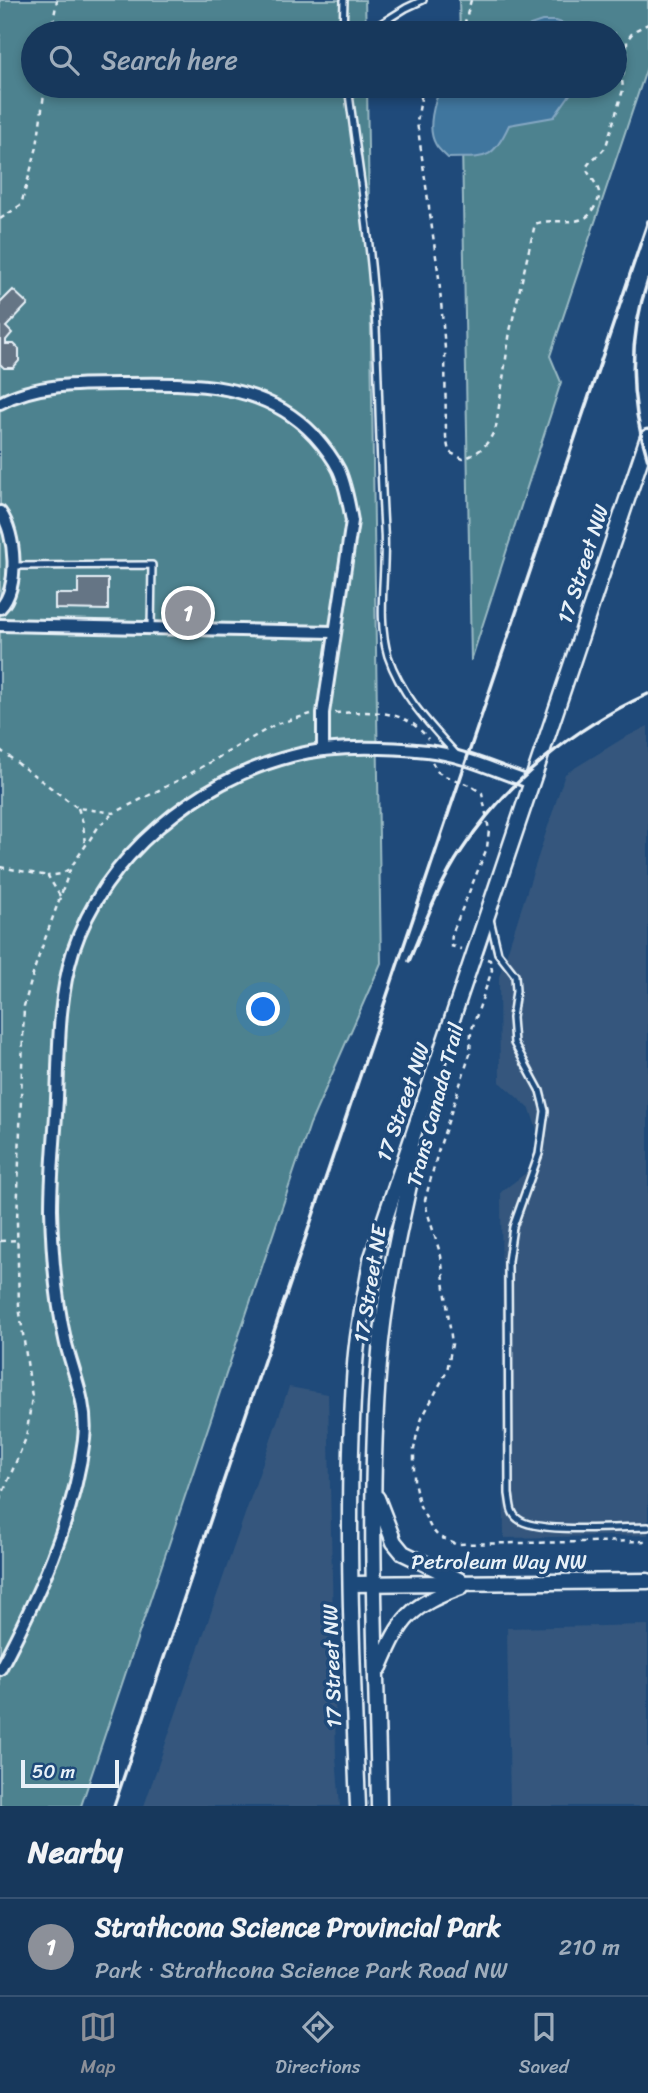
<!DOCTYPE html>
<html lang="en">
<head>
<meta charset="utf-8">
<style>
  :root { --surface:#17385c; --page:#203f62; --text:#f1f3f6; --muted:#9eacbb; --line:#365272; --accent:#8c9099 }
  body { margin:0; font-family:Sriracha,sans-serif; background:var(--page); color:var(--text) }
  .scale { position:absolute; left:21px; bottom:18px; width:98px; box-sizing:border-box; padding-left:7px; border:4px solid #e8f1f8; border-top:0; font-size:19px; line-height:24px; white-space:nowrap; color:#e8f1f8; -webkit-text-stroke:5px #1f4a7a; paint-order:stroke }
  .you { position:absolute; left:264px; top:1010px; width:24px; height:24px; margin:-18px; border:5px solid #fff; border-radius:50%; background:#1a73e8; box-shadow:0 0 0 10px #1a73e833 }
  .badge { display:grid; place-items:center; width:46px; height:46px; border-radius:50%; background:var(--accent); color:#fff; font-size:23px; font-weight:700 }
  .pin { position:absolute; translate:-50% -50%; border:4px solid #fff; box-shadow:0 2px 7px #0006 }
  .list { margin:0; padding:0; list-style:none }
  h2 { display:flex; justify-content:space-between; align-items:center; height:91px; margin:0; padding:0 28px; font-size:30px }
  h2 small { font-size:23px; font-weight:400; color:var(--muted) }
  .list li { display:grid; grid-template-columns:46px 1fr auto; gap:21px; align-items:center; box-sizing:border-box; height:98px; padding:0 28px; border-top:2px solid var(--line) }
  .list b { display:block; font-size:26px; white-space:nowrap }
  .list p { margin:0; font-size:23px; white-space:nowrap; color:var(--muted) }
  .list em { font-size:23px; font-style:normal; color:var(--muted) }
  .icon { flex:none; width:38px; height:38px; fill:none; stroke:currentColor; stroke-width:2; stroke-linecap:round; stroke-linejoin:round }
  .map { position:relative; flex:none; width:648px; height:1806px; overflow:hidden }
  .search { position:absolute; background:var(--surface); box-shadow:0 4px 10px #0003; left:21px; right:21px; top:21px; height:77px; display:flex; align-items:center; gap:18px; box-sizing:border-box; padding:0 24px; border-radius:38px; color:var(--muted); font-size:26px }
  .sheet { height:189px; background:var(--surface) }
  nav { display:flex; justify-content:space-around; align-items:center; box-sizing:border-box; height:98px; border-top:2px solid var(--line); background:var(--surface); font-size:19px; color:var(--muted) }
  nav a { display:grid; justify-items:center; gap:4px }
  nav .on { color:var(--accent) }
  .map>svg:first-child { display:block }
  .built { fill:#34577d }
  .green { fill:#4d828f; stroke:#9abac4; stroke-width:2 }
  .water { fill:#41769e; stroke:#84a7c2; stroke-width:2 }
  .building { fill:#657585; stroke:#e8f1f8; stroke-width:2 }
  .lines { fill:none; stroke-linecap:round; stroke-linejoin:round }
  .lane-casing { stroke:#e8f1f8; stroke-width:10 }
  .street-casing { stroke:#e8f1f8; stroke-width:16 }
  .secondary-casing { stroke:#e8f1f8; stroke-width:19 }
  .path { stroke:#e8f1f8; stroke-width:2.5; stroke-dasharray:5 5; stroke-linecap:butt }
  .lane { stroke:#1f4a7a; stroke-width:5 }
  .street { stroke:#1f4a7a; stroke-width:10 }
  .secondary { stroke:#1f4a7a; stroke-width:14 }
  .rail { stroke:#e8f1f8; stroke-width:3.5 }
  .labels { text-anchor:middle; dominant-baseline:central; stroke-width:7; stroke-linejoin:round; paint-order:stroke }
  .street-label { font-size:21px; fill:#e8f1f8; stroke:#1f4a7a }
</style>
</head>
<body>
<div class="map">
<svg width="648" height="1806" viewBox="0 0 648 1806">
  <rect width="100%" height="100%" fill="#1f4a7a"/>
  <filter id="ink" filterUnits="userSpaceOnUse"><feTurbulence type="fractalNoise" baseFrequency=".0143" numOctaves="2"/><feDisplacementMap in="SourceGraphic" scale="14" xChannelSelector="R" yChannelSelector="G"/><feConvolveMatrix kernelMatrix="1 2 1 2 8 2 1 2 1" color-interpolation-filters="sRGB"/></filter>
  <g filter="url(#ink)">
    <g class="built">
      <polygon points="648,726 648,1535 504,1538 501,1192 526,1173 533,1163 538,1133 530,1109 500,1082 499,977 565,774 622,739"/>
      <polygon points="289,1387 328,1394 336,1757 340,1806 144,1806"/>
      <polygon points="648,1625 648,1806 510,1806 507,1628"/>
    </g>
    <g class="green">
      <polygon points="0,0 365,0 366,33 33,33 33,86 367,86 381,963 310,1124 81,1806 0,1806"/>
      <polygon points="459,0 648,0 648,64 550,356 561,382 471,661 461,86 615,86 615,33 460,33"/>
    </g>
    <g class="water">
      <polygon points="542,21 556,21 574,27 577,33 522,33 530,25"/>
      <path d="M442,86h134l-22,31 -45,8c-17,37 -24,32 -61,33 -4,-4 -9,-8 -12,-13 -10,-16 -2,-44 6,-59z"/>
    </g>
    <g class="building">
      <polygon points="13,290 28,304 6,327 12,333 6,340 6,344 14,344 19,349 19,361 13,368 4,368 0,364 0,303"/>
      <polygon points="78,579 108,579 108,610 55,609 55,594 78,594"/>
    </g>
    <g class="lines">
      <g class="lane-casing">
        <g id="lane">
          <polyline points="343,33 344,0"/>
          <polyline points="366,33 406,8 423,0"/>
          <path d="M348,86c10,80 24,161 28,242 3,67 4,134 8,201 3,41 -8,87 4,127 13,39 42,69 69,99"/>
          <polyline points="13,566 152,565 151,629"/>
          <path d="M490,919l8,34 17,22 1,16 -4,27 2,25 26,48 5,20 -6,43 -26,73 -5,34 1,233c2,10 1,19 9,25 18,15 104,8 130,8"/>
        </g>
      </g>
      <g class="street-casing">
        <g id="street">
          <path d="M0,403c37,-20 84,-19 125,-19 69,-1 139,-2 189,51 9,10 19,23 25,35 7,16 10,34 13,51l-29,192v37"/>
          <path d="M0,512c16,21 20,77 0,96"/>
          <polyline points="0,625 334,632"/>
          <path d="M0,1669c38,-72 74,-149 84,-230 4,-33 -10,-64 -18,-95 -10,-43 -14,-91 -15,-135 0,-37 4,-74 6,-110 2,-50 1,-100 16,-148 31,-94 124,-171 219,-195 40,-11 94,-9 135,-5 37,4 71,21 105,32"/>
        </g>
      </g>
      <g class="secondary-casing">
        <g id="secondary">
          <polyline points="377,1498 394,1542 403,1553 461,1581"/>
          <polyline points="351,1584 648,1581"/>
          <path d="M380,1667c21,-50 30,-61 81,-80"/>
          <path d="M358,1806c-6,-147 -13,-295 -3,-441 2,-35 11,-71 16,-105l277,-823"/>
          <path d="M379,1806c-2,-147 -12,-296 0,-443 5,-70 22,-140 37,-210"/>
        </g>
      </g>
      <g class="path">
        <polyline points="51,33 57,0"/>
        <polyline points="460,33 464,26 471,0"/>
        <path d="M423,86l-6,36 22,156 6,71 1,88 3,15 14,7c18,-7 25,-14 33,-32l14,-96 25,-107c20,-8 49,6 59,-16 3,-5 6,-10 5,-16 -2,-9 -10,-16 -13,-24 5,-10 15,-13 20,-22l17,-56 -1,-11 5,-21v-18l7,-9 14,-7"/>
        <polyline points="0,219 21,205 37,147 45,86"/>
        <path d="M335,713c34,-1 70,-6 93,26"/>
        <polyline points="0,750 78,808 114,813 181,779 276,724 311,714"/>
        <polyline points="432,762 438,772 445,776 469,785 482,793 489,830 487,848 452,934 451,946 461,949"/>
        <polyline points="78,808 83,823 85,845"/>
        <polyline points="0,867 48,876"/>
        <polyline points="60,896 48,876 61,874 69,869"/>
        <polyline points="487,959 490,960 492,970 471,1032 470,1054 438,1152 425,1200 427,1211 441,1256 452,1344 447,1371 422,1418 417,1434 414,1449 414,1481 419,1504 431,1528 438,1536 455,1544 648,1541"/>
        <polyline points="0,1241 18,1240"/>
        <polyline points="0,1500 26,1438 32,1397 19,1306 17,1221 24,1006 36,964 71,867 99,826 111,815"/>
      </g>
      <use href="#lane" class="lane"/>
      <use href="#street" class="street"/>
      <use href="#secondary" class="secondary"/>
      <g class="rail">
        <path d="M648,280c-20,59 -19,120 0,180"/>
        <path d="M409,961c16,-38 30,-77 53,-111 44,-68 113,-123 186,-156"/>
        <polyline points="114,1806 648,221"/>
      </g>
    </g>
  </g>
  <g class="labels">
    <g class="street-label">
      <text transform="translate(583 564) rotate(-72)">17 Street NW</text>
      <text transform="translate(403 1102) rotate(-71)">17 Street NW</text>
      <text transform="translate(435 1105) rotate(-75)">Trans Canada Trail</text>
      <text transform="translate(370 1284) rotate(-81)">17 Street NE</text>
      <text x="499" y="1562">Petroleum Way NW</text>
      <text transform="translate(332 1666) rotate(-92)">17 Street NW</text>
    </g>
  </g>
</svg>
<div class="scale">50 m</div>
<div class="you"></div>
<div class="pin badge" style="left:188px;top:613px">1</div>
<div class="search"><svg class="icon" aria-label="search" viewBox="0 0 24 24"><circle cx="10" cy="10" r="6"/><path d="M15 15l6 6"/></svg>Search here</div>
</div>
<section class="sheet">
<h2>Nearby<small></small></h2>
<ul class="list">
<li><span class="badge">1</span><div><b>Strathcona Science Provincial Park</b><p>Park · Strathcona Science Park Road NW</p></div><em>210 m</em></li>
</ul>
</section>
<nav>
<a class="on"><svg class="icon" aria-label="map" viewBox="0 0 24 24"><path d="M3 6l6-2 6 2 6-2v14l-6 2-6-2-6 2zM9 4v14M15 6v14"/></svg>Map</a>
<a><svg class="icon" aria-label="directions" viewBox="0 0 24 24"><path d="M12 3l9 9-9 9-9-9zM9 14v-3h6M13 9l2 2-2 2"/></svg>Directions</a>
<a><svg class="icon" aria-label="saved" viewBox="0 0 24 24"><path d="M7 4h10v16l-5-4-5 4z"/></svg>Saved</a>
</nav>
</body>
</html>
